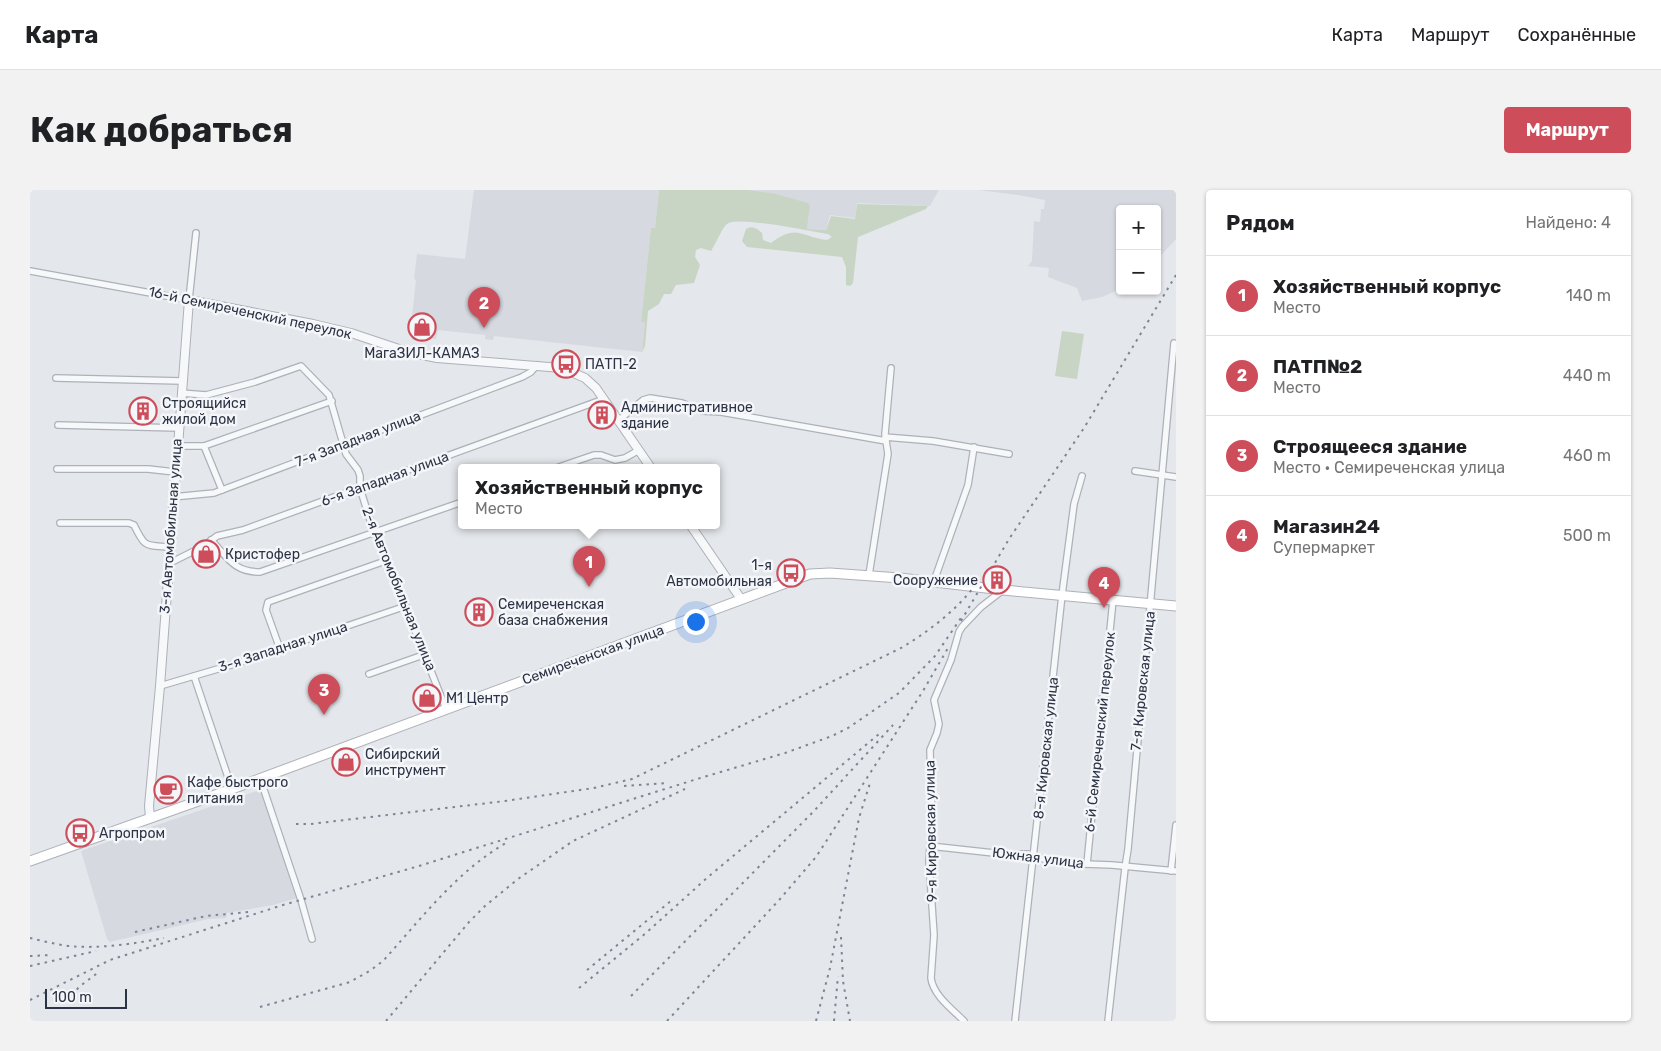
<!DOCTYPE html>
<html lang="ru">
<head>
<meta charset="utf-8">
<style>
  :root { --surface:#fff; --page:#f2f2f2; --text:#202124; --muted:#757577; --line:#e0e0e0; --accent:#cd4d5a }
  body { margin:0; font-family:Rubik,sans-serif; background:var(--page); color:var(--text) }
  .controls { position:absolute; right:15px; top:15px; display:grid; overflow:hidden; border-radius:5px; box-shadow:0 1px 4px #0004 }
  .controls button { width:45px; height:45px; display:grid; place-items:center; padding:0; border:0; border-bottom:1px solid var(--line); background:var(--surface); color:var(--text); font:25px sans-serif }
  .scale { position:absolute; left:15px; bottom:12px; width:82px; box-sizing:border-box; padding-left:5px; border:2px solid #2c3344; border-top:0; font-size:14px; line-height:18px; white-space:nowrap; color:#2c3344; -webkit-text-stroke:4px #f4f6f9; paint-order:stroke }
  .you { position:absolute; left:665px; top:431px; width:18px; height:18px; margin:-12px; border:4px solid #fff; border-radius:50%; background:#1a73e8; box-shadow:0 0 0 8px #1a73e833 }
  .badge { display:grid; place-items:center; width:32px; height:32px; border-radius:50%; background:var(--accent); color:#fff; font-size:16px; font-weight:700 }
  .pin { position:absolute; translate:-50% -41px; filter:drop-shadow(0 1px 2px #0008) }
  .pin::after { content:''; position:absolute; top:26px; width:18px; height:15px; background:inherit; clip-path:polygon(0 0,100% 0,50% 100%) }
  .popup { position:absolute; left:428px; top:274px; width:262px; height:65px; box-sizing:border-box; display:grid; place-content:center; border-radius:5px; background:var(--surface); filter:drop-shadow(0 1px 4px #0005); font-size:16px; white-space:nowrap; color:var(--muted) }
  .popup b { font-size:19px; color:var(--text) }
  .popup::after { content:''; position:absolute; left:50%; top:100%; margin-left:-10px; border:10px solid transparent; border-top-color:var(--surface) }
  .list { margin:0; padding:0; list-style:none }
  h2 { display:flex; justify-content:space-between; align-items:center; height:65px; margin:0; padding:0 20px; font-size:21px }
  h2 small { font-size:16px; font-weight:400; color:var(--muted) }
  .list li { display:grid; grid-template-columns:32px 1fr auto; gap:15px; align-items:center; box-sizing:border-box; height:80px; padding:0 20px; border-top:1px solid var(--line) }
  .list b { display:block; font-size:19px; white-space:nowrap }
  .list p { margin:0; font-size:16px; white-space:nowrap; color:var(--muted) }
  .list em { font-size:16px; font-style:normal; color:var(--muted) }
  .map { position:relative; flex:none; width:1146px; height:831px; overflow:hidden; border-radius:5px }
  header { display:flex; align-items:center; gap:30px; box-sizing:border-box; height:70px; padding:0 25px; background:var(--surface); border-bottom:1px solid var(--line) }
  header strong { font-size:24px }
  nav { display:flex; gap:28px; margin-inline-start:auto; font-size:18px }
  .intro { display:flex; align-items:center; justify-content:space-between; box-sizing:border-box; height:120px; padding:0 30px }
  h1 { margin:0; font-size:35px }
  .button { padding:12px 22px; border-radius:5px; background:var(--accent); color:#fff; font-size:18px; font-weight:700 }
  main { display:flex; gap:30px; padding:0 30px }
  aside { flex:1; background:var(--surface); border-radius:5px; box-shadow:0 1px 4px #0004 }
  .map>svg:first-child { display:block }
  .built { fill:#d6d9e0 }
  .green { fill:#c8d5c5 }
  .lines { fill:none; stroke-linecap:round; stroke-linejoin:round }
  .minor-casing { stroke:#adb1b9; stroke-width:8 }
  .tertiary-casing { stroke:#adb1b9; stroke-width:10 }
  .secondary-casing { stroke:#adb1b9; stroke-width:11 }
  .minor { stroke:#f7f8fa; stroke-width:5.5 }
  .tertiary { stroke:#f7f8fa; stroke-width:8 }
  .secondary { stroke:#fff; stroke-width:9 }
  .rail { stroke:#7d8595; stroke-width:2; stroke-dasharray:2.5 5; stroke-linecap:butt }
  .labels { text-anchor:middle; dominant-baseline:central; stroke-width:5; stroke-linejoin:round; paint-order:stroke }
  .street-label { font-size:14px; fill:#2c3344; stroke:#f4f6f9 }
  .poi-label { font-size:14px; fill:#2c3344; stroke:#f4f6f9; text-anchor:start }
</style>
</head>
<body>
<header>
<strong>Карта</strong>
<nav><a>Карта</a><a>Маршрут</a><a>Сохранённые</a></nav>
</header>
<div class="intro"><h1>Как добраться</h1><a class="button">Маршрут</a></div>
<main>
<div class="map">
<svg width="1146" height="831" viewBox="0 0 1146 831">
  <rect width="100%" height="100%" fill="#e4e7eb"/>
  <g class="built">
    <polygon points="444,0 629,0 625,39 621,39 611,131 615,132 612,162 464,146 463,150 455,149 455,145 408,140 406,149 386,147 381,136 386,90 384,89 387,64 435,69"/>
    <polygon points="718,0 909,0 900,16 827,13 825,28 800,25 796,40 777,39 780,16 742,3"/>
    <polygon points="948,0 1146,0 1146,49 1127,70 1127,19 1090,19 1090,99 1072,107 1052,111 1047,98 1018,87 1019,78 998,76 1002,71 1004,31 1010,32 1011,19 1014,19 1015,10 988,5"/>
    <polygon points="230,600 245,640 267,708 243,715 197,723 196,728 178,729 80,752 77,749 51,661"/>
  </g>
  <g class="green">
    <path d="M629,0h89l24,3 36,10 2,3 -3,23 19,1 5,-14 24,3 2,-15 71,2 -2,3 -68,28 -5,46 -3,3 -4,-1v-18l-4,-10 -95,-10 -5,-6 4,-12c6,-4 11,-1 16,4l1,7 8,3c26,-20 30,-6 56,-3l5,-3 -4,-3c-16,-2 -92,-19 -101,-10 -5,4 -12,21 -16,27l-10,-3 -5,2 -1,7 5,8 -6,18 -18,2 -5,9h-7l-5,10 -11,7 -3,35 -3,6 3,-30h-4l10,-94h4z"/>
    <polygon points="1032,141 1054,144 1047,189 1025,186"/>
  </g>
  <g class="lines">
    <g class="minor-casing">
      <g id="minor">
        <polyline points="0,81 159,110 166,43"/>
        <polyline points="26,188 152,191"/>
        <polyline points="151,203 176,205 225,192 271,176 299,205 316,264 328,280 330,286 330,298 344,343 348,347 416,519"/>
        <polyline points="589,230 613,210 620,208 652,213 672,221 691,222 856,251"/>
        <polyline points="28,235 149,238"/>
        <polyline points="855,247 903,251 979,264"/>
        <polyline points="147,256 174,256 302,211"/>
        <polyline points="174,256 192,300"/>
        <polyline points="526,278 564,265 571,265 585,270 595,268 609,260"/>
        <polyline points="27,279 118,279 145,282"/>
        <polyline points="1105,281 1146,287"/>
        <polyline points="143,307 184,303 492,187 501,182 507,175"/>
        <path d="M30,333h69l5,2c11,23 11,20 35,22"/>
        <path d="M181,350c17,18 23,32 49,32l202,-70"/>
        <polyline points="138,374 174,356 187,346 213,340 574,209"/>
        <polyline points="839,385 858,264 855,244 861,178"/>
        <polyline points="904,391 938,295 944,257"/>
        <polyline points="250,459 236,420 238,412 358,370"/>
        <polyline points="339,484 396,464"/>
        <polyline points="164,486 202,599"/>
        <polyline points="130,496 208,473 376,416"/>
        <polyline points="230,588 271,710 282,749"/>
        <polyline points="900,656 973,664 998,664 1027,673 1082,675 1146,681"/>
        <polyline points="1057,674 1083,410"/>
        <polyline points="1141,681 1146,635"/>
        <path d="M934,831c-12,-12 -31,-26 -33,-43l3,-43 -5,-74 3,-43 -2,-68 7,-17 2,-9 -5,-24 17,-40 8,-28 3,-5 19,-20 22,-17"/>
        <polyline points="985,831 1032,405 1044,314 1052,286"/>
        <polyline points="1078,831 1095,678 1098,659 1144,153 1146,154"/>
      </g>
    </g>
    <g class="tertiary-casing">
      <g id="tertiary">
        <polyline points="661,336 711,409"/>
        <polyline points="120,628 119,616 130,496 159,110 283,134 321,143 378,162 407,168 532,178 555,188 566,198 621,278"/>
      </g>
    </g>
    <g class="secondary-casing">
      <polyline id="secondary" points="0,671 202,599 780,384 800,383 870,388 973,400 1146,416"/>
    </g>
    <use href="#minor" class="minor"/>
    <use href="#tertiary" class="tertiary"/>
    <use href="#secondary" class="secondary"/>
    <g class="rail">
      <polyline points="931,431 979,349 1054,238 1146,85"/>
      <polyline points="594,596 637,593"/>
      <path d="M266,634h15l194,-23 89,-13 38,-9 269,-131c27,-16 56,-38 75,-64"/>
      <polyline points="105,742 176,726 219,722"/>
      <polyline points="811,747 813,791 820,831"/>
      <path d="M0,748c12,3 25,6 38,8 31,3 65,-2 96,-8"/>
      <polyline points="0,766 22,765"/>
      <polyline points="0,776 66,761"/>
      <polyline points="557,780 642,710"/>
      <polyline points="549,798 616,743 678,687 849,544"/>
      <polyline points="601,806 784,621 863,535"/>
      <polyline points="0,810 80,770 253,715 389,676 667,589 755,563 802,546 818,538 869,503 905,466 933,425"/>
      <polyline points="37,811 49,797 70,781"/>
      <path d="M230,817l90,-25 21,-12 12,-9c38,-42 74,-90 123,-118"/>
      <polyline points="356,831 439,732 455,716 488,689 543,651 655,599"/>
      <polyline points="637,831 750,709 786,667 893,501 918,458"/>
      <polyline points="786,831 800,778 829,628 841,590"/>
      <polyline points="804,831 808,786"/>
    </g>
  </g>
  <defs>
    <g id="shop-ring" transform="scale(1.4375)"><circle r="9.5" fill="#f4f6f9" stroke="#cd4d5a" stroke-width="1.5"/><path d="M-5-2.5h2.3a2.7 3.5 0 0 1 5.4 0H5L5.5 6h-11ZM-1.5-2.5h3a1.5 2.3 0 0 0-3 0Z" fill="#cd4d5a"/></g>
    <g id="bus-ring" transform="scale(1.4375)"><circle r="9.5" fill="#f4f6f9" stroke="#cd4d5a" stroke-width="1.5"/><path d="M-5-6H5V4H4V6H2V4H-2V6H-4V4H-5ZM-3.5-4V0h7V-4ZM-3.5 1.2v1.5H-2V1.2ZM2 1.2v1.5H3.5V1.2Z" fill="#cd4d5a"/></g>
    <g id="building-ring" transform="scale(1.4375)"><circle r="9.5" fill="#f4f6f9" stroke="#cd4d5a" stroke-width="1.5"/><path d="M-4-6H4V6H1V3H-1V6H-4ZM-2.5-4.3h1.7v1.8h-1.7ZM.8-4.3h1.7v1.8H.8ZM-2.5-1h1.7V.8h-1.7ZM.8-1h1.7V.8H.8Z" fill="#cd4d5a"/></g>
    <g id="cafe-ring" transform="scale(1.4375)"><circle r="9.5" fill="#f4f6f9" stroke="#cd4d5a" stroke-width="1.5"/><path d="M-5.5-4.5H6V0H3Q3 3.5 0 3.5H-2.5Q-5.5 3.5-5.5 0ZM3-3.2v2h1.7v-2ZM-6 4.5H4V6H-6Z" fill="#cd4d5a"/></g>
  </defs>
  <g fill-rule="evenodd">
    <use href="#shop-ring" x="392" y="137"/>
    <use href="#bus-ring" x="536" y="174"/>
    <use href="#building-ring" x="113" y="221"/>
    <use href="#building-ring" x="572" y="225"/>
    <use href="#shop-ring" x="176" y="364"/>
    <use href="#bus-ring" x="761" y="383"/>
    <use href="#building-ring" x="967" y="390"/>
    <use href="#building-ring" x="449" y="422"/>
    <use href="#shop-ring" x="397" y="508"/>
    <use href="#shop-ring" x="316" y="572"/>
    <use href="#cafe-ring" x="138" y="600"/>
    <use href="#bus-ring" x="50" y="643"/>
  </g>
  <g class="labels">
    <g class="street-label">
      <text transform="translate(220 123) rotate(12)">16-й Семиреченский переулок</text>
      <text transform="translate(328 249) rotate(-21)">7-я Западная улица</text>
      <text transform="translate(355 289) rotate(-20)">6-я Западная улица</text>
      <text transform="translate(141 336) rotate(-86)">3-я Автомобильная улица</text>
      <text transform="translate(369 399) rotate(68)">2-я Автомобильная улица</text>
      <text transform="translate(253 457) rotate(-18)">3-я Западная улица</text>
      <text transform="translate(563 465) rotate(-20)">Семиреченская улица</text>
      <text transform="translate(1113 491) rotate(-84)">7-я Кировская улица</text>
      <text transform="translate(1070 542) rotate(-84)">6-й Семиреченский переулок</text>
      <text transform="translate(1016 558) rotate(-84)">8-я Кировская улица</text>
      <text transform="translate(901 641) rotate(-91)">9-я Кировская улица</text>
      <text transform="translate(1008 668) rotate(7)">Южная улица</text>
    </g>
    <g class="poi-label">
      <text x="392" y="163" text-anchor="middle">МагаЗИЛ-КАМАЗ</text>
      <text x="555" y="174">ПАТП-2</text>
      <text x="132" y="213">Строящийся<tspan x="132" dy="16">жилой дом</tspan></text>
      <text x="591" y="217">Административное<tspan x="591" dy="16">здание</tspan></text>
      <text x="195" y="364">Кристофер</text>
      <text x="742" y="375" text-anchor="end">1-я<tspan x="742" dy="16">Автомобильная</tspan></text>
      <text x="948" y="390" text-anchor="end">Сооружение</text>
      <text x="468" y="414">Семиреченская<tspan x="468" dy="16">база снабжения</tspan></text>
      <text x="416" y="508">М1 Центр</text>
      <text x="335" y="564">Сибирский<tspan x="335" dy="16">инструмент</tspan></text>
      <text x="157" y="592">Кафе быстрого<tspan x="157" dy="16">питания</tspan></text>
      <text x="69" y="643">Агропром</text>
    </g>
  </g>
</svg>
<div class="controls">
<button>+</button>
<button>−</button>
</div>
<div class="scale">100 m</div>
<div class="you"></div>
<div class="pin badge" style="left:559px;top:397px">1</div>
<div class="popup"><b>Хозяйственный корпус</b>Место</div>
<div class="pin badge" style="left:454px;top:138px">2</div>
<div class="pin badge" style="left:294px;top:525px">3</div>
<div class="pin badge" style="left:1074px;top:418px">4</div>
</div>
<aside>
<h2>Рядом<small>Найдено: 4</small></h2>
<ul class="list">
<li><span class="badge">1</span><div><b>Хозяйственный корпус</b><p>Место</p></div><em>140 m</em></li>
<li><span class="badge">2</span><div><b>ПАТП№2</b><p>Место</p></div><em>440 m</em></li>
<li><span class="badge">3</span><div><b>Строящееся здание</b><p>Место · Семиреченская улица</p></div><em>460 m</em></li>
<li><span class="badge">4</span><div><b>Магазин24</b><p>Супермаркет</p></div><em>500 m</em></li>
</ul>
</aside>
</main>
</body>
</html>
